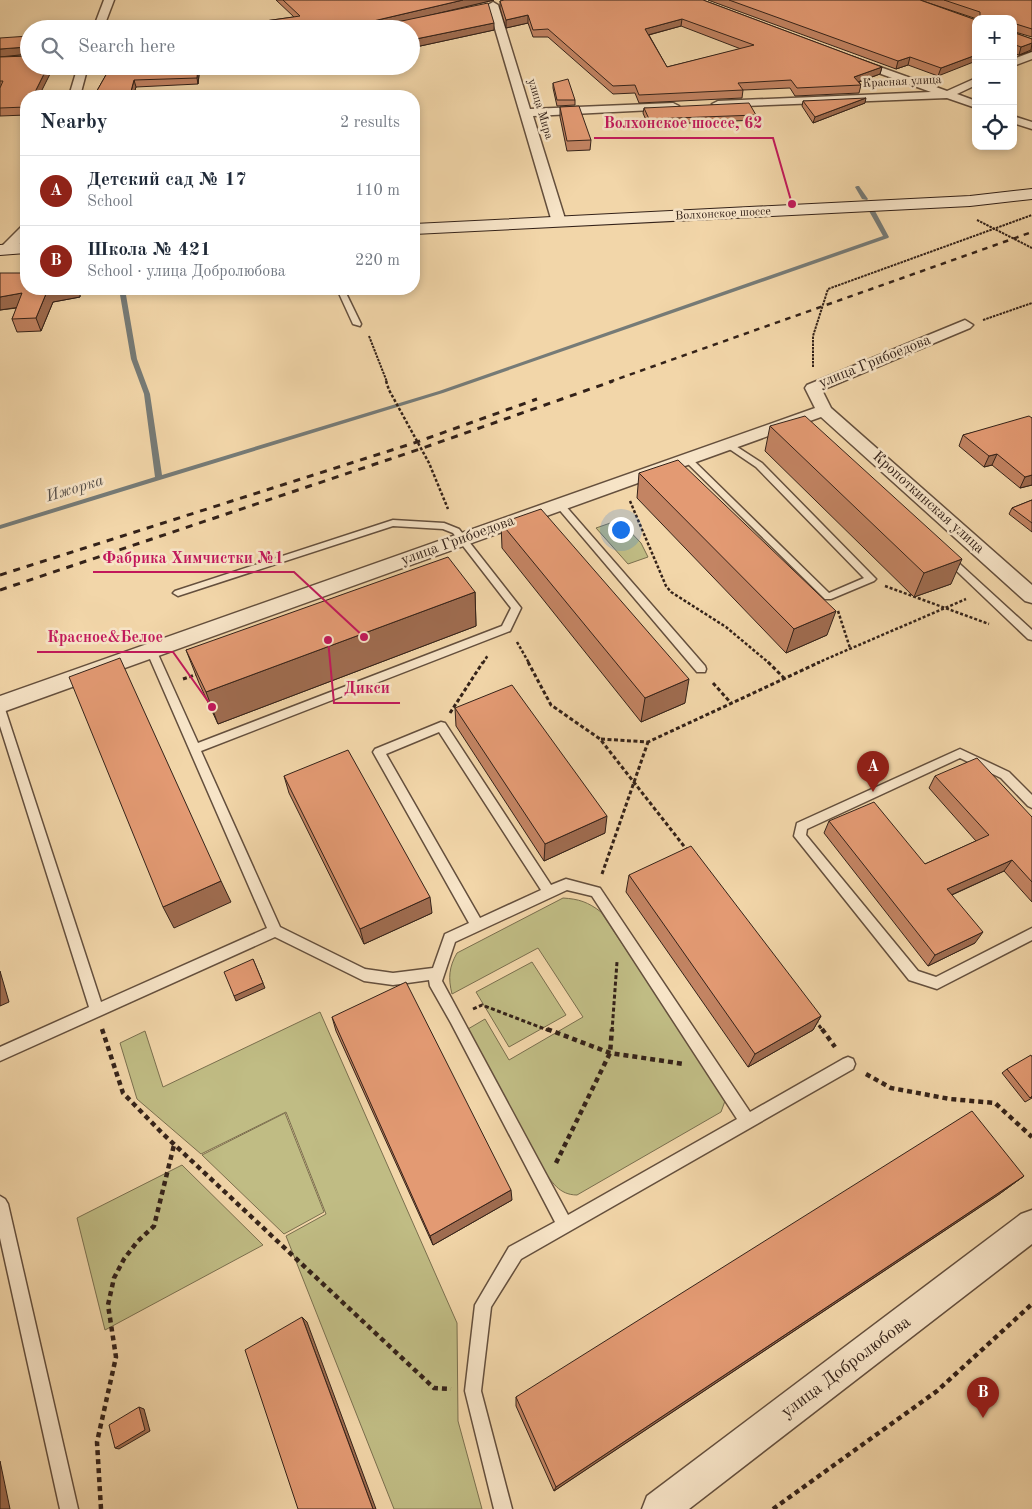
<!DOCTYPE html>
<html lang="en">
<head>
<meta charset="utf-8">
<style>
  :root { --surface:#fff; --page:#f6f6f7; --text:#1f2937; --muted:#747a83; --line:#e0e1e3; --accent:#8f2418 }
  body { margin:0; font-family:"Old Standard TT",serif; background:var(--page); color:var(--text) }
  .controls { position:absolute; right:15px; top:15px; display:grid; overflow:hidden; border-radius:10px; box-shadow:0 2px 8px #0003 }
  .controls button { width:45px; height:45px; display:grid; place-items:center; padding:0; border:0; border-bottom:1px solid var(--line); background:var(--surface); color:var(--text); font:25px sans-serif }
  .you { position:absolute; left:620px; top:529px; width:18px; height:18px; margin:-12px; border:4px solid #fff; border-radius:50%; background:#1a73e8; box-shadow:0 0 0 8px #1a73e833 }
  .badge { display:grid; place-items:center; width:32px; height:32px; border-radius:50%; background:var(--accent); color:#fff; font-size:16px; font-weight:700 }
  .pin { position:absolute; translate:-50% -41px; filter:drop-shadow(0 1px 2px #0008) }
  .pin::after { content:''; position:absolute; top:26px; width:18px; height:15px; background:inherit; clip-path:polygon(0 0,100% 0,50% 100%) }
  .list { margin:0; padding:0; list-style:none }
  h2 { display:flex; justify-content:space-between; align-items:center; height:65px; margin:0; padding:0 20px; font-size:21px }
  h2 small { font-size:16px; font-weight:400; color:var(--muted) }
  .list li { display:grid; grid-template-columns:32px 1fr auto; gap:15px; align-items:center; box-sizing:border-box; height:70px; padding:0 20px; border-top:1px solid var(--line) }
  .list b { display:block; font-size:19px; white-space:nowrap }
  .list p { margin:0; font-size:16px; white-space:nowrap; color:var(--muted) }
  .list em { font-size:16px; font-style:normal; color:var(--muted) }
  .icon { flex:none; width:28px; height:28px; fill:none; stroke:currentColor; stroke-width:2; stroke-linecap:round; stroke-linejoin:round }
  .map { position:relative; flex:none; width:1032px; height:1509px; overflow:hidden }
  .search { position:absolute; background:var(--surface); box-shadow:0 2px 8px #0003; left:20px; top:20px; width:400px; height:55px; display:flex; align-items:center; gap:12px; box-sizing:border-box; padding:0 18px; border-radius:28px; color:var(--muted); font-size:19px }
  .panel { position:absolute; background:var(--surface); box-shadow:0 2px 8px #0003; left:20px; top:90px; width:400px; height:205px; border-radius:20px }
  .map>svg:first-child { display:block }
  .green { fill:#c0bc84; stroke:#7a6f4e }
  .lines { fill:none; stroke-linecap:round; stroke-linejoin:round }
  .stream { fill:#767b77; fill-rule:evenodd }
  .lane-casing { stroke:#644f3d; stroke-width:3 }
  .street-casing { stroke:#644f3d; stroke-width:3 }
  .secondary-casing { stroke:#342219; stroke-width:2 }
  .path-far3 { stroke:#342219; stroke-width:2; stroke-dasharray:2.5 1; stroke-linecap:butt }
  .path-far2 { stroke:#342219; stroke-width:2.5; stroke-dasharray:3 2; stroke-linecap:butt }
  .path-far1 { stroke:#342219; stroke-width:3; stroke-dasharray:4 2.5; stroke-linecap:butt }
  .path { stroke:#342219; stroke-width:4.5; stroke-dasharray:5 4; stroke-linecap:butt }
  .lane { fill:#f7e4c7; fill-rule:evenodd }
  .street { fill:#f7e4c7; fill-rule:evenodd }
  .secondary { fill:#f7e4c7; fill-rule:evenodd }
  .rail-far1 { stroke:#342219; stroke-width:2.5; stroke-dasharray:5.5 5.5; stroke-linecap:butt }
  .rail { stroke:#342219; stroke-width:3; stroke-dasharray:7 7; stroke-linecap:butt }
  .wall { fill:#c38463; stroke:#342219; fill-rule:evenodd }
  .shaded-wall { fill:#9f6c50; stroke:#342219 }
  .building { fill:#e39a73; stroke:#342219; fill-rule:evenodd }
  .labels { text-anchor:middle; dominant-baseline:central; stroke-width:5; stroke-linejoin:round; paint-order:stroke }
  .far-street-label { font-size:12px; fill:#342219; stroke:#f7e4c7 }
  .street-label { font-size:15px; fill:#342219; stroke:#f7e4c7 }
  .water-label { font-size:16px; font-style:italic; fill:#554e48; stroke:#f7e4c7 }
  .near-street-label { font-size:18px; fill:#342219; stroke:#f7e4c7 }
  .leader { fill:none; stroke:#c2185b; stroke-width:2 }
  .callout-dot { fill:#c2185b; stroke:#f7e4c7; stroke-width:2 }
  .callout-label { font-size:16px; text-anchor:middle; font-weight:bold; fill:#c2185b; stroke:#f7e4c7; stroke-width:5; stroke-linejoin:round; paint-order:stroke }
</style>
</head>
<body>
<div class="map">
<svg width="1032" height="1509" viewBox="0 0 1032 1509">
  <rect width="100%" height="100%" fill="#f2d6a9"/>
  <filter id="stains"><feTurbulence type="fractalNoise" baseFrequency=".004" numOctaves="4"/><feColorMatrix values="0 0 0 0 .2 0 0 0 0 .09 0 0 0 0 .02 0 0 0 .5 -.17"/></filter>
  <radialGradient id="worn" r=".72"><stop offset=".6" stop-color="#630" stop-opacity="0"/><stop offset="1" stop-color="#630" stop-opacity=".3"/></radialGradient>
  <g class="green">
    <polygon points="619,520 641,543 648,557 628,564 596,528"/>
    <path d="M563,898c16,1 25,4 38,14l120,180 4,9 -4,11 -144,83c-18,0 -25,-13 -35,-27l-74,-139 17,-10 24,41 74,-43 -45,-69 -86,46c-4,-16 -3,-27 5,-41z"/>
    <polygon points="532,962 566,1015 509,1047 476,992"/>
    <polygon points="320,1012 457,1323 458,1421 482,1509 394,1509 286,1236 326,1214 286,1112 201,1154 137,1099 120,1043 145,1031 163,1087"/>
    <polygon points="285,1113 324,1212 284,1234 202,1155"/>
    <polygon points="182,1165 263,1245 105,1330 77,1218"/>
  </g>
  <g class="lines">
    <g class="stream">
      <polygon points="857,186 859,186 868,199 867,200 862,199 855,187"/>
      <polygon points="872,209 875,211 889,237 888,238 443,393 0,529 0,525 155,477 144,394 131,359 119,289 125,289 137,359 150,394 162,475 439,391 883,236 869,211"/>
    </g>
    <g class="lane-casing">
      <g id="lane">
        <polygon points="337,289 344,289 361,324 360,326 353,324"/>
        <polygon points="728,441 762,463 874,577 876,579 874,581 831,599 825,599 683,459 684,457 690,457 829,593 864,578 756,467 725,446 725,442"/>
        <polygon points="560,502 563,503 705,666 706,669 705,672 697,672 557,507 557,503"/>
        <path d="M393,520l51,3 15,6 62,79 -11,23 -309,120 79,176 85,42 28,4 40,-5 12,-34 24,-11 -96,-171 2,-3 66,-27 4,1 106,162 15,-6 34,9 150,224 93,-53 5,-2 5,2 2,5 -2,5 -332,190 -30,48 -10,84 31,118h-18l-29,-118 10,-86 34,-58 46,-25 -104,-199 -21,-37 -1,-6 -36,5 -29,-4 -89,-44 -275,124v-14l89,-40 -89,-281v-21l5,4 96,293 166,-74 -120,-276 5,-4 5,4 41,91 304,-117 9,-18 -58,-75 -10,-4 -50,-3 -212,69 -3,1 -5,-3 2,-2zM439,732l102,158 -61,28 -94,-164zM567,890l25,6 145,223 -169,96 -126,-234 13,-39z"/>
        <polygon points="947,554 950,555 1032,630 1032,640 1028,639 944,559 942,557"/>
        <polygon points="960,749 1009,772 1032,795 1032,808 1028,806 1001,778 960,758 807,829 806,835 918,971 936,977 1032,928 1032,940 937,989 909,980 794,836 797,823"/>
        <polygon points="0,1196 5,1199 8,1204 78,1509 60,1509 0,1238"/>
      </g>
    </g>
    <g class="street-casing">
      <g id="street">
        <polygon points="104,0 114,0 103,29 93,29"/>
        <polygon points="493,2 498,5 530,109 673,103 679,106 673,109 533,116 566,222 564,225 554,225 552,222 488,5"/>
        <polygon points="1032,52 1032,59 1013,66 1013,59"/>
        <polygon points="852,57 947,91 976,78 976,85 957,94 976,101 976,108 947,98 718,107 712,104 718,101 931,92 848,62 848,58"/>
        <polygon points="78,66 88,66 80,96 69,96"/>
        <polygon points="1013,116 1032,122 1032,129 1013,123"/>
        <polygon points="26,226 26,237 12,252 2,252 0,249 2,246 21,227"/>
        <polygon points="965,320 973,325 970,328 822,390 831,408 1032,585 1032,603 1025,601 821,417 0,713 0,696 815,408 805,388 807,385"/>
        <polygon points="1032,1210 1032,1244 689,1509 642,1509 647,1496 1021,1214"/>
      </g>
    </g>
    <g class="secondary-casing">
      <g id="secondary">
        <polygon points="1032,189 1032,199 970,206 414,234 414,224 970,196"/>
        <polygon points="26,243 26,253 0,255 0,245"/>
      </g>
    </g>
    <g class="path-far3">
      <polyline points="977,220 1032,248"/>
      <polyline points="983,320 1032,303"/>
      <polyline points="369,336 387,382"/>
      <polyline points="813,367 813,336 828,289 1032,215"/>
    </g>
    <g class="path-far2">
      <polyline points="386,381 389,390 429,463 448,509"/>
      <polyline points="630,501 666,586 671,592 726,627 769,663"/>
      <polyline points="885,586 989,624"/>
      <polyline points="838,611 850,648"/>
      <polyline points="517,642 529,663"/>
      <polyline points="483,663 488,655"/>
      <polyline points="817,663 966,599"/>
    </g>
    <g class="path-far1">
      <polyline points="528,662 551,705 600,739 687,850"/>
      <polyline points="768,662 784,678"/>
      <polyline points="183,679 198,674"/>
      <polyline points="713,683 731,703"/>
      <polyline points="450,713 483,662"/>
      <polyline points="601,739 648,742 820,662"/>
      <polyline points="602,874 648,742"/>
      <polyline points="473,1009 482,1005 550,1031"/>
      <polyline points="815,1020 823,1031"/>
      <polyline points="612,1031 617,962"/>
    </g>
    <g class="path">
      <polyline points="102,1029 123,1093 162,1133 434,1388 451,1389"/>
      <polyline points="547,1029 610,1053 684,1064"/>
      <polyline points="822,1029 835,1047"/>
      <polyline points="866,1074 891,1088 950,1099 995,1103 1032,1137"/>
      <polyline points="556,1163 610,1053 612,1029"/>
      <polyline points="101,1509 97,1442 116,1357 108,1305 114,1278 124,1259 137,1242 154,1226 174,1145"/>
      <polyline points="773,1509 937,1391 1032,1304"/>
    </g>
    <use href="#lane" class="lane"/>
    <use href="#street" class="street"/>
    <use href="#secondary" class="secondary"/>
    <polyline class="rail-far1" points="609,382 1032,232"/>
    <g class="rail">
      <polyline points="0,575 417,442 537,399"/>
      <polyline points="0,590 420,449 613,381"/>
    </g>
  </g>
  <g class="wall">
    <polygon points="276,0 494,0 419,18 494,30 411,48 411,29 260,29 258,22 294,17"/>
    <path d="M703,0l179,67 -2,7 -21,8 2,3 -2,8 -64,3 -5,-8 -47,2 -1,8 -103,5 -4,-10 -22,1 -65,-57h-15l-5,-14 -22,5 -6,-20v-7zM681,26l60,23 -74,18 -18,-32z"/>
    <polygon points="708,0 920,0 976,20 938,76 908,65 896,69"/>
    <polygon points="920,0 1032,0 1032,37 1015,32 1015,33 1032,39 1032,51 1019,55 1013,53 1013,19 977,19"/>
    <polygon points="29,36 26,115 0,116 0,57 28,56 28,54 0,57"/>
    <polygon points="111,66 200,66 198,84 136,87 133,96 94,96"/>
    <polygon points="553,83 575,100 575,105 557,106 553,88"/>
    <polygon points="803,101 865,103 813,123 802,106"/>
    <polygon points="560,107 591,140 590,150 567,151 560,117"/>
    <polygon points="644,108 756,115 755,120 648,125 643,113"/>
    <polygon points="26,289 80,289 80,297 53,302 41,331 17,332 12,319 17,308 0,310"/>
    <polygon points="1032,418 1032,485 1020,488 992,465 984,467 959,446 963,435"/>
    <polygon points="770,426 951,584 914,597 765,451"/>
    <polygon points="639,473 827,635 786,653 637,498"/>
    <polygon points="1032,500 1032,532 1009,514 1012,508"/>
    <polygon points="501,523 685,703 641,722 502,548"/>
    <polygon points="475,592 476,626 218,724 199,683 186,650"/>
    <polygon points="455,708 605,833 544,861 456,726"/>
    <polygon points="284,776 432,913 364,944 289,793"/>
    <polygon points="935,776 1032,817 1032,902 1004,871 952,895 975,943 928,966 824,833 829,821 925,864 976,841 929,788"/>
    <polygon points="629,875 821,1016 813,1030 748,1067 626,892"/>
    <polygon points="332,1017 512,1200 433,1245 336,1031"/>
    <polygon points="1007,1069 1032,1098 1025,1102 1002,1073"/>
    <polygon points="1024,1176 998,1195 554,1491 516,1406 516,1397"/>
  </g>
  <g class="shaded-wall">
    <polygon points="463,0 494,0 372,29 369,22"/>
    <polygon points="528,15 528,23 506,28 506,20"/>
    <polygon points="682,19 681,26 644,36 645,29"/>
    <polygon points="494,23 494,30 411,48 411,40"/>
    <polygon points="1032,43 1031,50 1019,55 1021,47"/>
    <polygon points="27,47 29,54 0,57 0,49"/>
    <polygon points="976,55 976,61 938,76 941,68"/>
    <polygon points="910,57 908,65 896,69 898,61"/>
    <polygon points="48,66 54,66 39,96 33,96"/>
    <polygon points="198,66 200,66 198,84 197,78"/>
    <polygon points="310,66 324,66 310,69"/>
    <polygon points="882,67 880,74 852,84 854,77"/>
    <polygon points="134,80 136,87 133,96 130,96"/>
    <polygon points="866,98 865,103 813,123 815,117"/>
    <polygon points="48,289 80,289 80,297 53,302 41,331 36,318"/>
    <polygon points="22,293 27,306 0,310 0,297"/>
    <polygon points="997,454 992,465 984,467 989,456"/>
    <polygon points="1032,475 1032,485 1020,488 1025,477"/>
    <polygon points="962,559 951,584 914,597 924,573"/>
    <polygon points="475,592 476,626 218,724 206,692"/>
    <polygon points="836,611 827,635 786,653 794,629"/>
    <polygon points="689,679 685,703 641,722 645,698"/>
    <polygon points="607,816 605,833 544,861 545,844"/>
    <polygon points="1012,860 1004,871 940,900 947,889"/>
    <polygon points="221,881 231,902 174,928 163,907"/>
    <polygon points="430,897 432,913 364,944 360,929"/>
    <polygon points="983,932 975,943 928,966 935,955"/>
    <polygon points="253,959 265,988 236,1001 234,996"/>
    <polygon points="0,971 9,1002 0,1006"/>
    <polygon points="821,1016 813,1030 748,1067 755,1054"/>
    <polygon points="1024,1176 998,1195 554,1491 556,1487"/>
    <polygon points="511,1190 512,1200 433,1245 430,1236"/>
    <polygon points="302,1317 307,1322 376,1509 373,1509"/>
    <polygon points="139,1407 144,1409 150,1431 119,1449 115,1448"/>
    <polygon points="0,1461 10,1509 0,1509"/>
  </g>
  <g class="building">
    <polygon points="283,0 463,0 369,22 392,23 488,3 494,23 411,40 411,29 267,29 258,22 300,16"/>
    <path d="M504,0h199l179,67 -28,10 7,8 -64,3 -6,-8 -53,3 5,7 -104,5 -4,-10 -22,1 -65,-57 -15,1 -5,-15 -22,5 -6,-19zM682,19l72,26 -87,22 -22,-38z"/>
    <polygon points="729,0 920,0 976,20 976,55 941,68 910,57 898,61"/>
    <polygon points="944,0 1032,0 1032,29 1016,24 1014,26 1015,33 1032,39 1032,43 1021,47 1013,44 1013,19 980,19 980,12"/>
    <polygon points="29,36 29,66 48,66 33,96 26,96 26,107 0,108 0,88 3,81 0,81 0,57 28,56 27,47 0,49 0,38"/>
    <polygon points="111,66 198,66 197,78 134,80 130,95 122,96 94,96"/>
    <polygon points="568,79 575,100 557,100 553,83"/>
    <polygon points="866,98 815,117 803,101"/>
    <polygon points="749,103 756,115 649,119 644,108"/>
    <polygon points="579,106 591,140 567,141 560,107"/>
    <polygon points="0,273 26,273 26,289 52,289 48,289 36,318 12,319 22,293 0,297"/>
    <polygon points="805,416 962,559 924,573 770,426"/>
    <polygon points="1029,416 1032,418 1032,475 1025,477 997,454 989,456 963,435"/>
    <polygon points="678,460 836,611 794,629 639,473"/>
    <polygon points="1032,500 1032,523 1012,508"/>
    <polygon points="541,509 689,679 645,698 501,523"/>
    <polygon points="448,557 475,592 206,692 186,650"/>
    <polygon points="120,658 221,881 163,907 69,677"/>
    <polygon points="512,685 607,816 545,844 455,708"/>
    <polygon points="348,750 430,897 360,929 284,776"/>
    <polygon points="977,758 1032,817 1032,882 1012,860 947,889 983,932 935,955 829,821 874,802 925,864 989,835 935,776"/>
    <polygon points="691,846 821,1016 755,1054 629,875"/>
    <polygon points="253,959 263,983 234,996 224,972"/>
    <polygon points="406,982 511,1190 430,1236 332,1017"/>
    <polygon points="1031,1055 1032,1057 1032,1096 1030,1098 1007,1069"/>
    <polygon points="972,1111 1024,1176 556,1487 516,1397"/>
    <polygon points="302,1317 373,1509 298,1509 245,1350"/>
    <polygon points="139,1407 145,1430 115,1448 109,1425"/>
  </g>
  <g class="labels">
    <g class="far-street-label">
      <text transform="translate(902 82) rotate(-3)">Красная улица</text>
      <text transform="translate(540 109) rotate(73)">улица Мира</text>
      <text transform="translate(723 214) rotate(-3)">Волхонское шоссе</text>
    </g>
    <g class="street-label">
      <text transform="translate(875 362) rotate(-22)">улица Грибоедова</text>
      <text transform="translate(928 503) rotate(42)">Кропоткинская улица</text>
      <text transform="translate(458 541) rotate(-20)">улица Грибоедова</text>
    </g>
    <g class="water-label">
      <text transform="translate(75 489) rotate(-17)">Ижорка</text>
    </g>
    <g class="near-street-label">
      <text transform="translate(846 1367) rotate(-37)">улица Добролюбова</text>
    </g>
  </g>
  <path class="leader" d="M792 204L773 138H594M364 637L294 572H93M212 707L173 652H37M328 640L334 703H400"/>
  <g class="callout-dot">
    <circle cx="792" cy="204" r="5"/>
    <circle cx="364" cy="637" r="5"/>
    <circle cx="212" cy="707" r="5"/>
    <circle cx="328" cy="640" r="5"/>
  </g>
  <g class="callout-label">
    <text x="683" y="128">Волхонское шоссе, 62</text>
    <text x="193" y="563">Фабрика Химчистки №1</text>
    <text x="105" y="642">Красное&amp;Белое</text>
    <text x="367" y="693">Дикси</text>
  </g>
  <rect width="100%" height="100%" filter="url(#stains)"/>
  <rect width="100%" height="100%" fill="url(#worn)"/>
</svg>
<div class="controls">
<button>+</button>
<button>−</button>
<button><svg class="icon" aria-label="locate" viewBox="0 0 24 24"><circle cx="12" cy="12" r="6"/><path d="M12 2v4M12 18v4M2 12h4M18 12h4"/></svg></button>
</div>
<div class="you"></div>
<div class="pin badge" style="left:873px;top:792px">A</div>
<div class="pin badge" style="left:983px;top:1418px">B</div>
<div class="search"><svg class="icon" aria-label="search" viewBox="0 0 24 24"><circle cx="10" cy="10" r="6"/><path d="M15 15l6 6"/></svg>Search here</div>
<section class="panel">
<h2>Nearby<small>2 results</small></h2>
<ul class="list">
<li><span class="badge">A</span><div><b>Детский сад № 17</b><p>School</p></div><em>110 m</em></li>
<li><span class="badge">B</span><div><b>Школа № 421</b><p>School · улица Добролюбова</p></div><em>220 m</em></li>
</ul>
</section>
</div>
</body>
</html>
